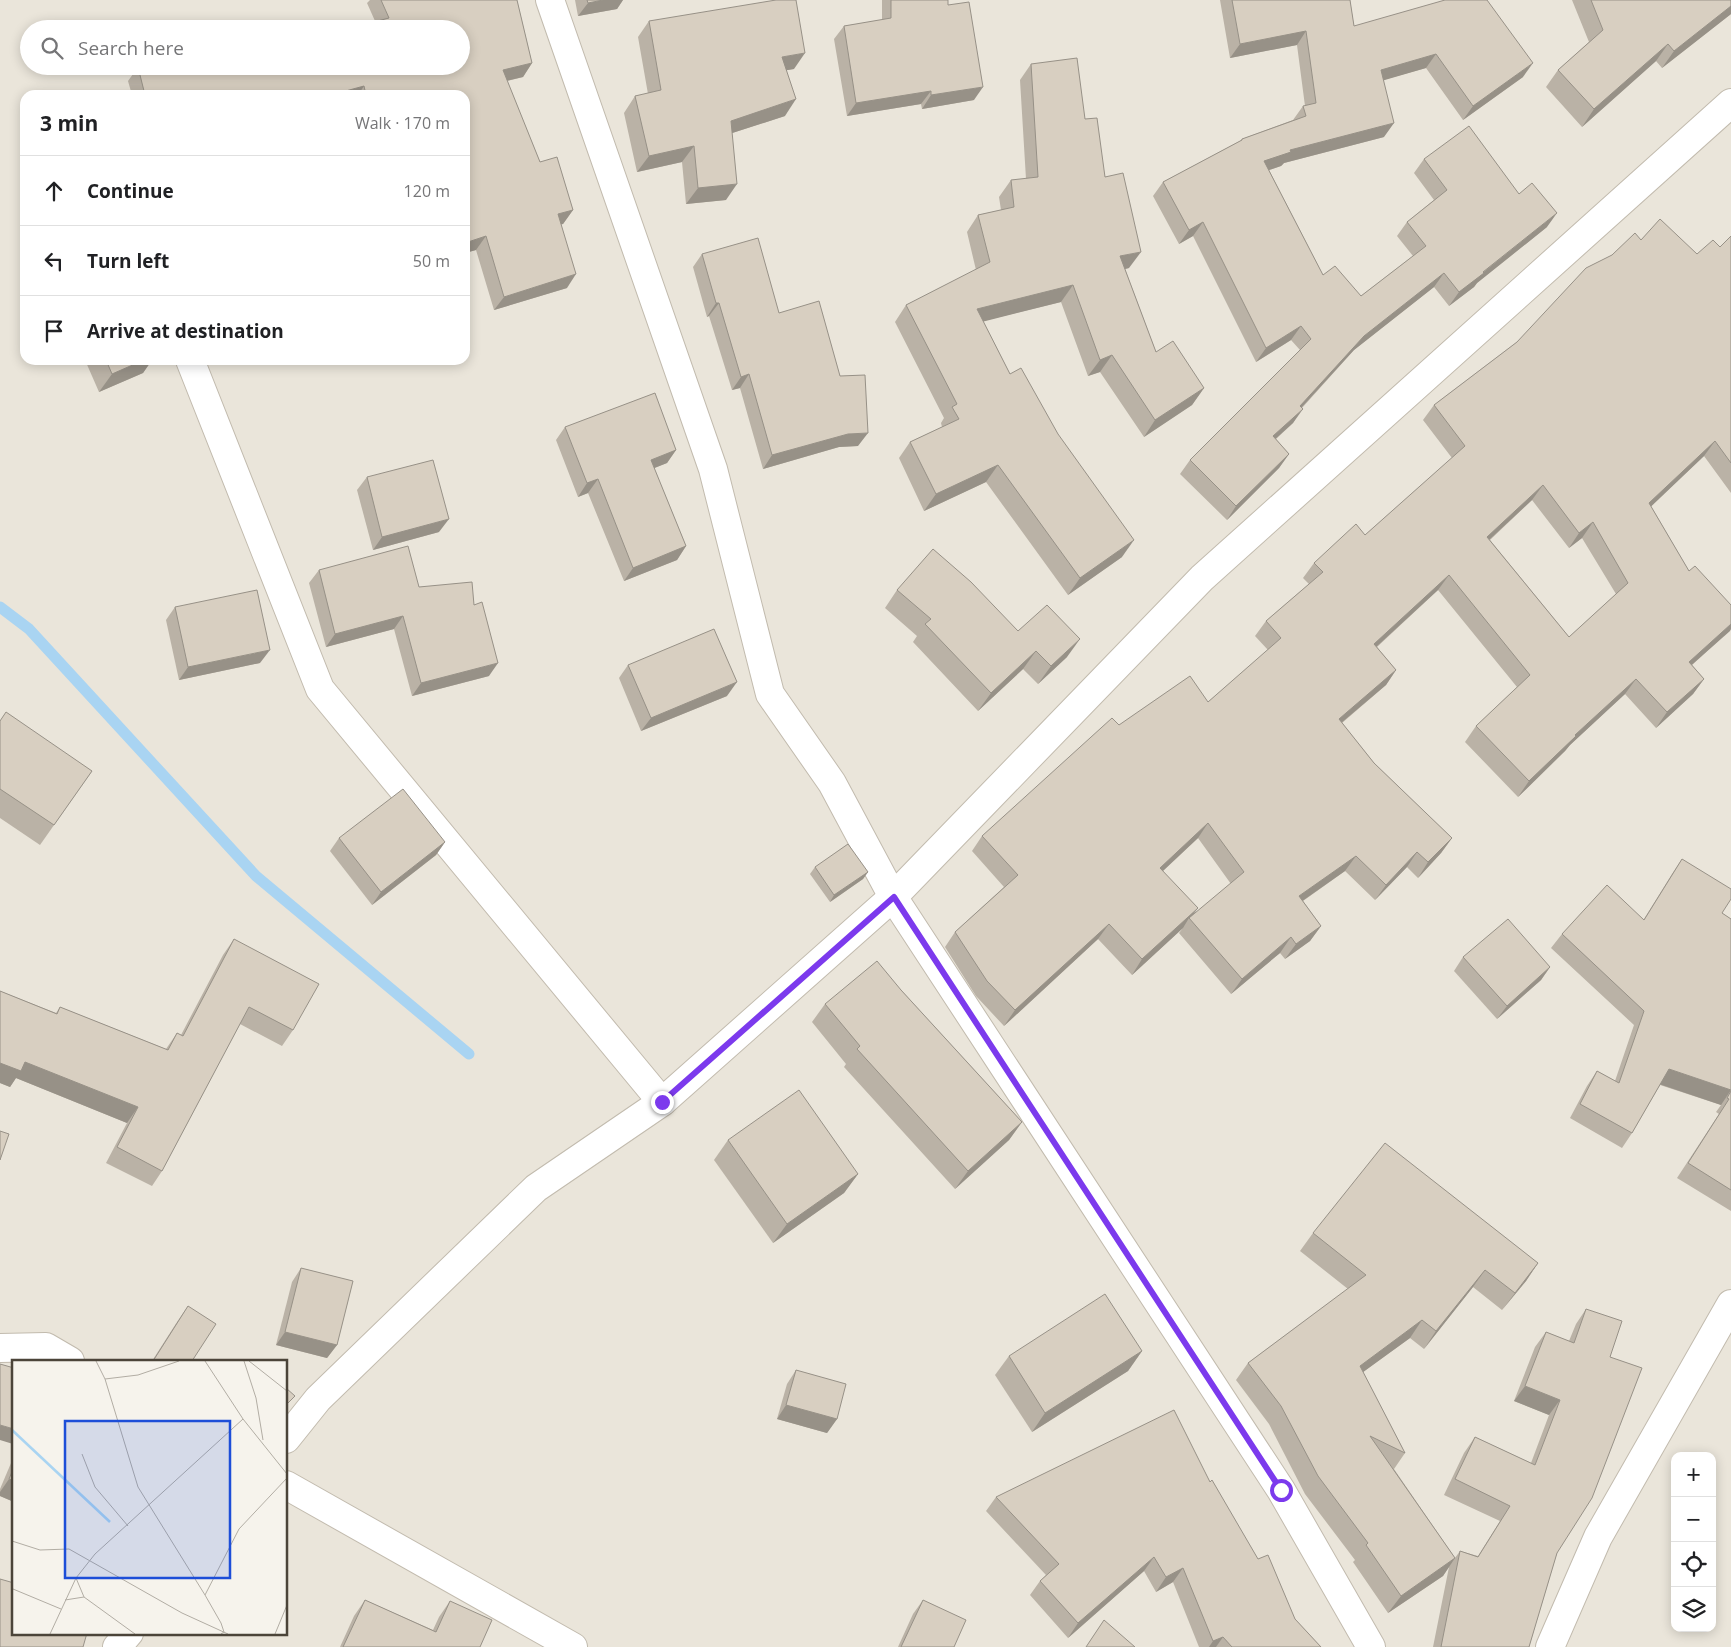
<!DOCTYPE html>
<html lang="en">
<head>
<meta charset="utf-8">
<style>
  :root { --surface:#fff; --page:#f2f2f2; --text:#202124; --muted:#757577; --line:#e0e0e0 }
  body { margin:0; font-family:"Open Sans",sans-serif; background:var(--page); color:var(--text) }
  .controls { position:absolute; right:15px; bottom:15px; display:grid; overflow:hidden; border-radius:10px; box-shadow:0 2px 12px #0003 }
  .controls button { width:45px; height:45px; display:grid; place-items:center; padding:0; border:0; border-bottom:1px solid var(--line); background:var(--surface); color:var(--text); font:25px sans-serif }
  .stop { position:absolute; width:15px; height:15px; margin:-11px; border:4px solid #7c3aed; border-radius:50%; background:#fff }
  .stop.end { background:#7c3aed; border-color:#fff; box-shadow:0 1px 5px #0008 }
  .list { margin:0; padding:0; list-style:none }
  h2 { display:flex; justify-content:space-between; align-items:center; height:65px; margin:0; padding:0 20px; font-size:21px }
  h2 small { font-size:16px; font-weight:400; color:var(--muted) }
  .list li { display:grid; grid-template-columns:32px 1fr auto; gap:15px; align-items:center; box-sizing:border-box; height:70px; padding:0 20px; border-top:1px solid var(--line) }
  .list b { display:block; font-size:19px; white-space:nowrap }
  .list em { font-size:16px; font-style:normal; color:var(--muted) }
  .icon { flex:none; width:28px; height:28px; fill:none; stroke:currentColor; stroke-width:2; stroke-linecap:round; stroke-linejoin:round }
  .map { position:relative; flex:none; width:1731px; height:1647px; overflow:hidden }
  .search { position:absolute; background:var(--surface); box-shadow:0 2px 12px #0003; left:20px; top:20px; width:450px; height:55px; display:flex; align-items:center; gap:12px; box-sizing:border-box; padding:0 18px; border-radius:28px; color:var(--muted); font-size:19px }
  .panel { position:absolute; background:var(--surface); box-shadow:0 2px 12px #0003; left:20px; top:90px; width:450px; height:275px; border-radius:15px }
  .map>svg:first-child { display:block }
  .residential { fill:#eae5da; fill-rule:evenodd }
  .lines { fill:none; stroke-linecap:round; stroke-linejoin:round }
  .stream { stroke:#a9d4f2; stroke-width:11 }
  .minor-casing { stroke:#c2bbae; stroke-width:30 }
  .minor { stroke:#fff; stroke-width:28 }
  .wall { fill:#bab2a6; fill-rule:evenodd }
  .shaded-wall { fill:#979187 }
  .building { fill:#d8cfc1; stroke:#979187; fill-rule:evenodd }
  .route { stroke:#7c3aed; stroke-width:6 }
  .inset-river { fill:none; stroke:#a9d4f2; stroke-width:2.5 }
  .inset-road { fill:none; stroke:#b2ada4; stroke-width:1 }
  .view { fill:#1d4ed8; fill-opacity:0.15; stroke:#1d4ed8; stroke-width:2.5 }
  .inset-edge { fill:none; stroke:#4b4439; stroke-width:2.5 }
</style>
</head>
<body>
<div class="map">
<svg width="1731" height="1647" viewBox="0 0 1731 1647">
  <rect width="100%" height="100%" fill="#f6f3ec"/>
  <path class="residential" d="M0,0h1731v1647h-1731zM29,29h432v37h-432zM25,95h440v265h-440zM14,1361h272v272h-272zM1675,1456h37v172h-37z"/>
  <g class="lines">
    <polyline class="stream" points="0,607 29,629 256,876 469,1054"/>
    <g class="minor-casing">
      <g id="minor">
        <polyline points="550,0 713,469 770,694 832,783 893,897 1281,1490 1371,1647"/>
        <polyline points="190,360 320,689 662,1102"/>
        <polyline points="0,1348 46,1347 70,1361"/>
        <polyline points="286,1439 318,1399 536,1188 662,1102 893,897 1202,578 1731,103"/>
        <polyline points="286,1485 573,1647"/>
        <polyline points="117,1647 129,1633"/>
        <polyline points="1550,1647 1598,1537 1731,1304"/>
      </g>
    </g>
    <use href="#minor" class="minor"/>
  </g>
  <g class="wall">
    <polygon points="370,0 517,0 532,63 523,77 507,81 540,162 573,210 563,224 561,224 567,288 494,310 476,250 465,253 465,95 132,95 128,81 138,67 461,66 375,21 367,3"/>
    <polygon points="575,0 623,0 617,9 578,16"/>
    <polygon points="882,0 948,0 948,5 974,100 922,109 921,104 847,116 834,39 844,26 882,20"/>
    <polygon points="1220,0 1350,0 1354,26 1523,77 1463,120 1426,68 1383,80 1384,137 1284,163 1281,166 1269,170 1323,275 1361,296 1413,256 1397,236 1407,222 1434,200 1414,173 1424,159 1519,194 1547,227 1477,283 1474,287 1449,306 1434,287 1354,350 1302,408 1293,423 1276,439 1289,454 1279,468 1227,520 1180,474 1190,460 1300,350 1291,340 1256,362 1193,236 1179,244 1153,196 1163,182 1240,141 1242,139 1293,120 1303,106 1305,106 1297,45 1230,58"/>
    <polygon points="1572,0 1731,0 1731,14 1662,68 1656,61 1582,127 1546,87 1558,70 1589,42"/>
    <polygon points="649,21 794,69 786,70 785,116 732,133 726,200 686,204 682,162 637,172 624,113 635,96 648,94 638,37"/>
    <polygon points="1031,64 1085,119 1105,177 1129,268 1125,269 1156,352 1204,388 1192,405 1144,437 1100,372 1088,376 1061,302 983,321 1010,374 1122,557 1068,595 986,482 924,511 899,458 910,442 942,427 941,423 944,418 895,322 906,305 976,270 967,232 978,215 1001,210 999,197 1011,180 1026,179 1020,80"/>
    <path d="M1731,236v257l-27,-37 -53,50 38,65 42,34v24l-39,36 12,14 -11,15 -37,34 -31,-34 -55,51 -5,6 -47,46 -53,-55 11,-16 41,-39 -79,-97 -61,57 19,23 -10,15 -44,38 32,40 78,75 -11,15 -23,25 -11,-11 -32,33 -30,-29 -42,30 18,25 -11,15 -25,18 -5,-6 -49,41 -52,-61 4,-5 -51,47 -34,-36 -94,87 -28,-30 -31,-49 10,-15 49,-45 -32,-36 10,-15 137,-111 89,-23 60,-52 -13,-14 11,-15 43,-37 -6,-6 11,-15 51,-28 87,-77 -29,-38 11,-15 83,-63 95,-87 29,-15 56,14 23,-7zM1532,500l37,48 13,-10 34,56 -47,43 -79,-97zM1198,838l33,46 -37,30 -31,-43z"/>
    <polygon points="702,254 779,313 858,446 839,447 763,469 740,388 732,390 709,316 707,317 693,267"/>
    <polygon points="85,360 152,360 143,373 99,392"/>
    <polygon points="565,427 676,450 667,463 654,468 686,546 677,560 624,581 588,493 578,497 556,440"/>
    <polygon points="367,477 439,532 373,550 357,490"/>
    <polygon points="319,570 419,587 489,676 412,696 394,629 326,647 309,583"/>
    <polygon points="897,590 1018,631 1067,657 1038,684 1023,669 978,711 913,642 917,636 885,608"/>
    <polygon points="175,607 260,663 179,680 166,620"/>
    <polygon points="628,665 727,696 641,731 619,678"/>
    <polygon points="0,720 92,771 40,845 0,818"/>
    <polygon points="339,838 445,842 436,855 372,905 330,851"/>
    <polygon points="1682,859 1722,913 1731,919 1731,1211 1677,1178 1719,1114 1716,1112 1721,1105 1660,1085 1632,1133 1622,1148 1570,1118 1587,1086 1597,1071 1615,1081 1634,1025 1551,948 1562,934 1644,919 1672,874"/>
    <polygon points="815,867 868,872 863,879 830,902 810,874"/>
    <polygon points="234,939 293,1030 282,1046 240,1024 162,1171 152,1186 106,1163 127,1123 16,1078 10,1087 0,1083 0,991 56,1013 60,1007 166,1049 177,1033 181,1035 223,955"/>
    <polygon points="1463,957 1550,967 1541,980 1497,1019 1454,971"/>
    <polygon points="901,990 1022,1122 1009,1140 955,1189 844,1067 846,1064 812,1022 825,1004"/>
    <polygon points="728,1140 858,1174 844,1193 773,1243 714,1160"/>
    <polygon points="1313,1233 1538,1263 1526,1281 1502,1310 1473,1287 1424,1349 1410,1338 1363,1372 1405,1453 1394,1469 1455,1558 1460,1551 1478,1556 1500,1521 1444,1495 1464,1453 1475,1437 1531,1463 1549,1415 1514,1401 1535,1347 1546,1332 1569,1341 1576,1324 1586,1309 1610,1357 1557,1553 1529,1647 1433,1647 1449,1567 1443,1576 1388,1613 1353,1562 1355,1560 1305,1494 1269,1424 1236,1380 1248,1363 1348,1289 1300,1251"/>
    <polygon points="301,1268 337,1345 327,1358 276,1345 292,1282"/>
    <polygon points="188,1306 192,1361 152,1361 177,1322"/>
    <polygon points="1142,1351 1128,1371 1032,1432 995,1375 1009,1356"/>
    <polygon points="796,1370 837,1419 827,1433 777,1419 787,1384"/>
    <polygon points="14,1456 14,1502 0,1496 0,1489"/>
    <polygon points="1210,1482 1295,1619 1321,1647 1199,1647 1173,1582 1156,1592 1144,1571 1068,1638 1030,1595 1040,1581 1046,1575 986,1511 996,1497"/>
    <polygon points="365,1600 433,1630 439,1617 450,1601 480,1647 340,1647 354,1616"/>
    <polygon points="923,1600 954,1647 898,1647 913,1614"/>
  </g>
  <g class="shaded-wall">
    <polygon points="603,0 623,0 617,9 578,16 588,3"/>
    <polygon points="1731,6 1731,14 1662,68 1674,51"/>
    <polygon points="1306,31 1297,45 1230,58 1240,44"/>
    <polygon points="1668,44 1656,61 1582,127 1594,109"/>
    <polygon points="805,53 794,69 770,73 782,57"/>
    <polygon points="1436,54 1426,68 1371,84 1381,70"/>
    <polygon points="532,63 523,77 493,84 503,70"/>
    <polygon points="1533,63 1523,77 1463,120 1473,106"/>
    <polygon points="364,86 358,95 331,95"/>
    <polygon points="983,87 974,100 922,109 931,95"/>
    <polygon points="303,91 300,95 286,95"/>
    <polygon points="931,91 921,104 847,116 856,103"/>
    <polygon points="796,99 785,116 720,137 731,121"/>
    <polygon points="1394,123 1384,137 1284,163 1281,166 1255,175 1264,161 1290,150"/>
    <polygon points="694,146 682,162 637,172 649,156"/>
    <polygon points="737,184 726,200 686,204 698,188"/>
    <polygon points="573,210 563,224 549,228 558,214"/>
    <polygon points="1557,213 1547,227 1477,283 1474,287 1449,306 1459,292"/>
    <polygon points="1203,222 1193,236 1179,244 1189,230"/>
    <polygon points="486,236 476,250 465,253 465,245 468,242"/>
    <polygon points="1141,252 1129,268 1108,273 1120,256"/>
    <polygon points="1444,273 1434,287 1354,350 1290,420 1300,406 1364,336"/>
    <polygon points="576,274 567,288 494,310 504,297"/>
    <polygon points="1073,285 1061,302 966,326 977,309"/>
    <polygon points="716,303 719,303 709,316 707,317"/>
    <polygon points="1301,326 1291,340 1256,362 1266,348"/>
    <polygon points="1112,355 1100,372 1088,376 1100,360"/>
    <polygon points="144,360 152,360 143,373 99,392 112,374"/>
    <polygon points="749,374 740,388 732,390 741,377"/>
    <polygon points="1204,388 1192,405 1144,437 1155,420"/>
    <polygon points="1303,409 1293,423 1263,450 1273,436"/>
    <polygon points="868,433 858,446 839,447 763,469 772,455 848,434"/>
    <polygon points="1715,441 1704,456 1639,518 1649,503"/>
    <polygon points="676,450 667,463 642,473 651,460"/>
    <polygon points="1289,454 1279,468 1227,520 1236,506"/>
    <polygon points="998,465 986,482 924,511 936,494"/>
    <polygon points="598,479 588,493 578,497 587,483"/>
    <polygon points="1543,485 1532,500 1476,552 1487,537"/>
    <polygon points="449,519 439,532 373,550 382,537"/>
    <polygon points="1593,522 1582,538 1569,548 1579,533"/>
    <polygon points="1134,540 1122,557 1068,595 1080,578"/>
    <polygon points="686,546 677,560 624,581 633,568"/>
    <polygon points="1449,575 1438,590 1363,659 1374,644"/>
    <polygon points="403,616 394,629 326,647 335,634"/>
    <polygon points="1731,624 1731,629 1730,631 1678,677 1689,662"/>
    <polygon points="1080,639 1067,657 1038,684 1051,666"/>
    <polygon points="270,650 260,663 179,680 188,667"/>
    <polygon points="1036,651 1023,669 978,711 991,693"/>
    <polygon points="498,663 489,676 412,696 421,683"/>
    <polygon points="1396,670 1386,685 1328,734 1339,719"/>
    <polygon points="1636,679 1625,694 1570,745 1565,751 1518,797 1529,781 1575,735"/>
    <polygon points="1704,679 1693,694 1656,728 1667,712"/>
    <polygon points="737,682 727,696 641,731 651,718"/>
    <polygon points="1208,823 1198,838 1150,883 1160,868"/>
    <polygon points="1452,838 1441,853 1418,878 1428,862"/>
    <polygon points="445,842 436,855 372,905 381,892"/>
    <polygon points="1417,852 1407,867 1375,900 1386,885"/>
    <polygon points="1356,856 1345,871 1288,911 1299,896"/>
    <polygon points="868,872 863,879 830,902 834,895"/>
    <polygon points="1198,908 1190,919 1189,918 1183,928 1132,975 1142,959"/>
    <polygon points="1109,924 1098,939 1004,1026 1015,1010"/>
    <polygon points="1321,926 1310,941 1285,959 1296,944"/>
    <polygon points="1291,937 1280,953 1231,994 1242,979"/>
    <polygon points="1550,967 1541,980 1497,1019 1507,1006"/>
    <polygon points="25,1062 138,1107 127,1123 16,1078 10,1087 0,1083 0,1063"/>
    <polygon points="1669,1069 1731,1090 1721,1105 1659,1084"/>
    <polygon points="1022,1122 1009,1140 955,1189 968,1171"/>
    <polygon points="858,1174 844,1193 773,1243 787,1224"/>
    <polygon points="1538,1263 1526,1281 1502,1310 1515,1293"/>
    <polygon points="1485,1270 1473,1287 1424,1349 1436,1331"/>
    <polygon points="1422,1320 1410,1338 1348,1383 1360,1366"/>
    <polygon points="285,1332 337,1345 327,1358 276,1345"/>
    <polygon points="1142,1351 1128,1371 1032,1432 1045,1413"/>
    <polygon points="1525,1386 1560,1400 1549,1415 1514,1401"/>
    <polygon points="786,1405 837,1419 827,1433 777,1419"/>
    <polygon points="0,1425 14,1429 13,1444 0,1440"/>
    <polygon points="9,1479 14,1481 14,1502 0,1496 0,1492"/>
    <polygon points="1154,1557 1144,1571 1068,1638 1078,1623"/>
    <polygon points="1455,1558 1443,1576 1388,1613 1401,1596"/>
    <polygon points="1183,1568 1173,1582 1156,1592 1166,1577"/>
    <polygon points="1223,1637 1216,1647 1209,1647 1213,1641"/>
  </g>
  <g class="building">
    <polygon points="381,0 517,0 532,63 503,70 540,162 557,157 573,210 558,214 576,274 504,297 486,236 468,242 466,237 465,237 465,95 366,95 364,86 331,95 304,95 303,91 286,95 145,95 138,67 140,66 461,66 461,29 347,29 389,18"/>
    <polygon points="587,0 603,0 588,3"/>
    <polygon points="776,0 796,0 805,53 782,57 796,99 731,121 737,184 698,188 694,146 649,156 635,96 661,90 649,21"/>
    <polygon points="891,0 948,0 948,5 969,2 983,87 931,95 931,91 856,103 844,26 891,18"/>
    <polygon points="1232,0 1350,0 1354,26 1445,0 1487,0 1533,63 1473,106 1436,54 1381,70 1394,123 1290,150 1291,152 1264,161 1323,275 1335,266 1361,296 1426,246 1407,222 1447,190 1424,159 1469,126 1519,194 1532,183 1557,213 1483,272 1484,273 1459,292 1444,273 1364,336 1300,406 1303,409 1273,436 1289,454 1236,506 1190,460 1311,339 1301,326 1266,348 1203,222 1189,230 1163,182 1242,140 1242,139 1306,116 1303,106 1316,103 1306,31 1240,44"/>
    <polygon points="1591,0 1731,0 1731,6 1674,51 1668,44 1594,109 1558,70 1603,30"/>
    <polygon points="1077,58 1085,119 1097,118 1105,177 1123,173 1141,252 1120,256 1156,352 1173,341 1204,388 1155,420 1112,355 1100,360 1073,285 977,309 1010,374 1021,368 1058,434 1134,540 1080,578 998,465 936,494 910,442 959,419 952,407 957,404 906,305 990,262 978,215 1014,207 1011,180 1038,177 1031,64"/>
    <path d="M1660,219l37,35 16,-14 7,7 11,-11v227l-16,-22 -66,62 40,68 6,-5 36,39v19l-42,38 15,17 -37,33 -31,-33 -61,56 1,1 -47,45 -53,-55 54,-51 -81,-100 -75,69 22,26 -57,49 35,44 78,75 -24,24 -11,-10 -31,33 -30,-29 -57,40 22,30 -25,18 -5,-7 -49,42 -53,-61 55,-46 -36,-49 -48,45 38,40 -56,51 -33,-35 -94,86 -28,-29 -32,-49 63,-57 -36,-39 130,-118 7,7 71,-49 18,26 73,-64 -15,-17 57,-49 -9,-9 42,-39 9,11 100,-89 -31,-41 83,-63 69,-74 26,-13 23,-22 6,7zM1543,485l36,48 14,-11 35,61 -59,54 -82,-100z"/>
    <polygon points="758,238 779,313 819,301 840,376 865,375 868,433 848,434 772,455 749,374 741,377 719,303 716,303 702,254"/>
    <polygon points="106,360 144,360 112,374"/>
    <polygon points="655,393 676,450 651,460 686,546 633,568 598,479 587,483 565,427"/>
    <polygon points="433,460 449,519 382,537 367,477"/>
    <polygon points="408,546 419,587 472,582 474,605 482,602 498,663 421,683 403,616 335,634 319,570"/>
    <polygon points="933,549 971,582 1018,631 1047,605 1080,639 1051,666 1036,651 991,693 925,624 931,619 897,590"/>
    <polygon points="257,590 270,650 188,667 175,607"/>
    <polygon points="714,629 737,682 651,718 628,665"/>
    <polygon points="6,712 92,771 54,825 0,789 0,721"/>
    <polygon points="403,789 445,842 381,892 339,838"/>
    <polygon points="848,844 868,872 834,895 815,867"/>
    <polygon points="1682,859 1731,889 1731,899 1722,913 1731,919 1731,1090 1669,1069 1632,1133 1580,1104 1597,1071 1619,1083 1644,1011 1562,934 1607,885 1644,920"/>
    <polygon points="1508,919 1550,967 1507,1006 1463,957"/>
    <polygon points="234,939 319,984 293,1030 249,1007 162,1171 117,1147 138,1107 25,1062 21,1071 0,1063 0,991 57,1014 60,1007 168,1050 177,1033 183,1036"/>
    <polygon points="877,961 901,990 1022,1122 968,1171 857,1049 860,1046 825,1004"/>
    <polygon points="799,1090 858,1174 787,1224 728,1140"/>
    <polygon points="1731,1091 1731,1190 1688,1163 1729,1099 1727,1098"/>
    <polygon points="0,1131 9,1134 0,1160"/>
    <polygon points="1385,1143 1538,1263 1515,1293 1485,1270 1436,1331 1422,1320 1360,1366 1405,1453 1370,1436 1455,1558 1401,1596 1366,1545 1368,1543 1318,1476 1281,1406 1248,1363 1366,1275 1313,1233"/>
    <polygon points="301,1268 353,1281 337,1345 285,1332"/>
    <polygon points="1105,1294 1142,1351 1045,1413 1009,1356"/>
    <polygon points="188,1306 216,1324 192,1361 153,1361"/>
    <polygon points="1586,1309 1622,1321 1610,1357 1642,1368 1592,1498 1557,1553 1529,1647 1441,1647 1460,1551 1478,1557 1510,1506 1455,1479 1475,1437 1535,1465 1560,1400 1525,1386 1546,1332 1574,1343"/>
    <polygon points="0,1364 14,1368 14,1429 0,1425"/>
    <polygon points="796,1370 846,1384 837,1419 786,1405"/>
    <polygon points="286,1388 295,1396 286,1405"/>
    <polygon points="1174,1410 1210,1482 1212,1480 1258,1559 1268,1555 1295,1619 1321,1647 1232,1647 1223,1637 1213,1641 1183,1568 1166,1577 1154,1557 1078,1623 1040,1581 1059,1564 996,1497"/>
    <polygon points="14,1467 14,1481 9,1479"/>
    <polygon points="0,1579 14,1583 14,1633 87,1633 83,1647 0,1647"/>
    <polygon points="365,1600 436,1632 450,1601 492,1620 480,1647 343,1647"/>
    <polygon points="923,1600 966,1620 954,1647 901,1647"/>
    <polygon points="1104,1620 1135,1647 1086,1647"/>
  </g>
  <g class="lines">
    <polyline class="route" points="662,1102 894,897 1281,1490"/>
  </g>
  <g transform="translate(12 1360)">
    <rect width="275" height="275" fill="#f6f3ec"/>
    <path class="inset-river" d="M0,70l98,92"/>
    <path class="inset-road" d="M84,1l9,18 33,108 67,108 16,28 3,9 -3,2M193,1l38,58 44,55M232,1l12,37 7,42M237,1l38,30M93,19l33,-4 41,-14M70,94l13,33 33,39M0,181l28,9 29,-1 113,64 46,21M64,218l8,19 51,37M1,229l48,20M193,235l34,-66 48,-51M53,240l19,-3M38,274l26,-56 19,-24 148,-135M263,274l12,-29"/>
    <path class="view" d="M53,61h165v157h-165z"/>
    <rect width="275" height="275" class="inset-edge"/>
  </g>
</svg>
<div class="controls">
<button>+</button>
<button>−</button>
<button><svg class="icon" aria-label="locate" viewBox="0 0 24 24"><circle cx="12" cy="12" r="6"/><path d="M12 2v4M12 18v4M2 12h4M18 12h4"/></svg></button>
<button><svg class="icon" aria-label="layers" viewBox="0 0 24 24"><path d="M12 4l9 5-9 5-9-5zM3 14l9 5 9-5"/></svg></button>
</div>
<div class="stop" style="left:1281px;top:1490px"></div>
<div class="stop end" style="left:662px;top:1102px"></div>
<div class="search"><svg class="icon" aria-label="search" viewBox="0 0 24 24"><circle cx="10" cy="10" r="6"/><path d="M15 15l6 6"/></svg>Search here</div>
<section class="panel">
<h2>3 min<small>Walk · 170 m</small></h2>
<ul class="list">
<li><svg class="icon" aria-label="ahead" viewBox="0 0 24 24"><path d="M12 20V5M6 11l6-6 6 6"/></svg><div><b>Continue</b></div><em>120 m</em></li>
<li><svg class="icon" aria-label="left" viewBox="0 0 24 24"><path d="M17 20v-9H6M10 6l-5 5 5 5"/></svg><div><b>Turn left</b></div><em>50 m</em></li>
<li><svg class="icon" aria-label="arrive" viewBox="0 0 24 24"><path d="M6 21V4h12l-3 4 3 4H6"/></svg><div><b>Arrive at destination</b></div></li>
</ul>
</section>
</div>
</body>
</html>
